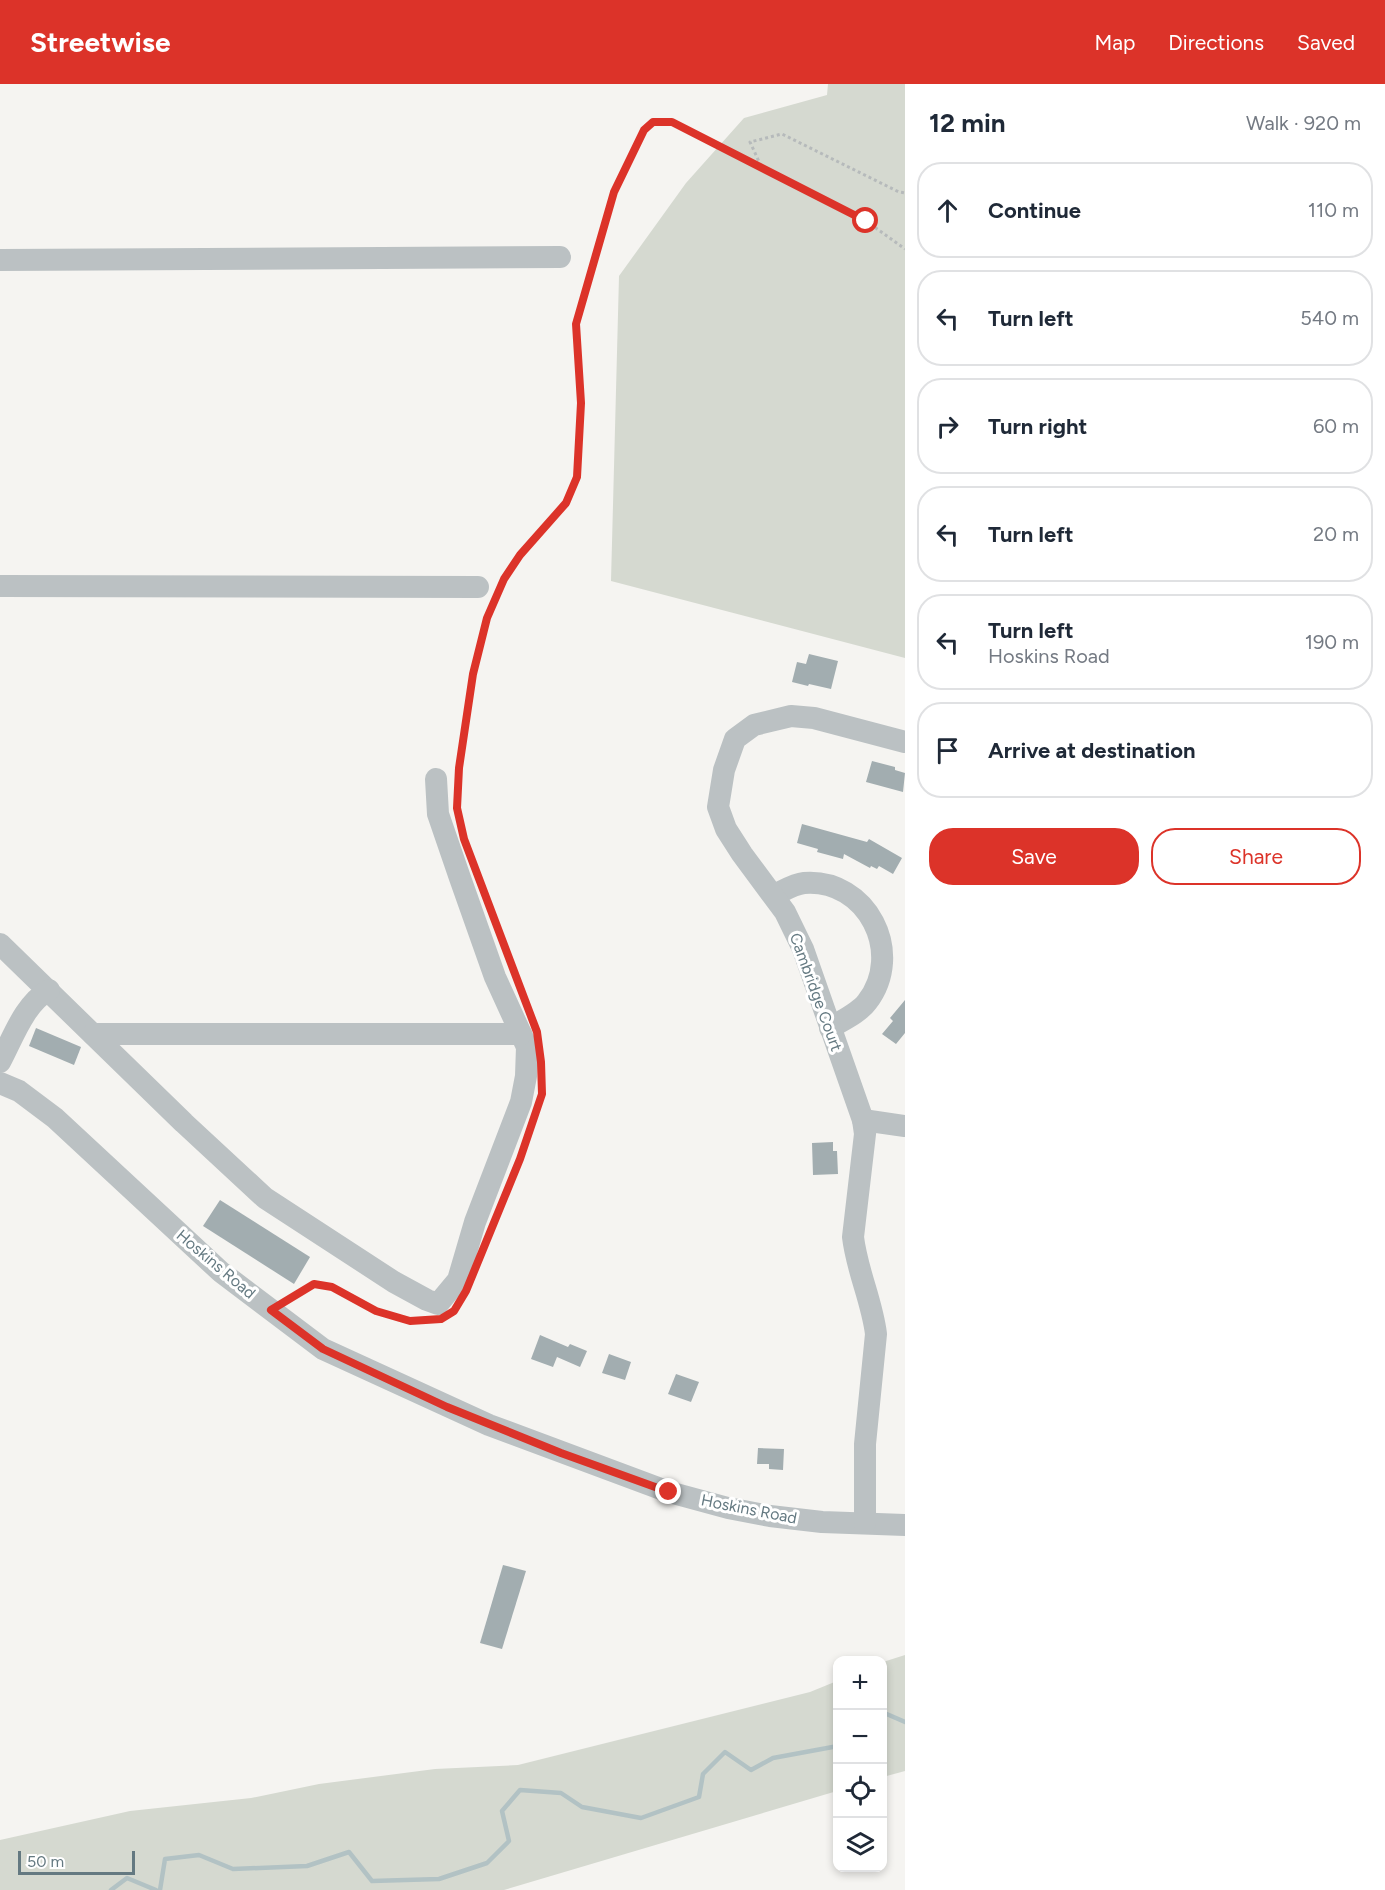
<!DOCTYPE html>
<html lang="en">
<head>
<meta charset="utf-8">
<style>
  :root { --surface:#fff; --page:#f2f2f3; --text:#1f2937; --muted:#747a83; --line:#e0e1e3; --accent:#dc3329 }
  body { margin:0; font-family:Figtree,sans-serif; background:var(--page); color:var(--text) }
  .controls { position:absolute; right:18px; bottom:18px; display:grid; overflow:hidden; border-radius:12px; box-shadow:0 3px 9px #0003 }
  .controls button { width:54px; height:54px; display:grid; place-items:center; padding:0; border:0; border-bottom:2px solid var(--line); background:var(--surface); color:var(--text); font:30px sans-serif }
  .scale { position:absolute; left:18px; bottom:15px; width:117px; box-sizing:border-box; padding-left:6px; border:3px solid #647981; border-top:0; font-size:16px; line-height:21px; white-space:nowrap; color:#647981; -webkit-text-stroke:4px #fff; paint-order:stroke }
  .stop { position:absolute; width:18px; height:18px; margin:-14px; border:4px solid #dc3329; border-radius:50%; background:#fff }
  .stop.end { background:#dc3329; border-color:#fff; box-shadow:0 2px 6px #0008 }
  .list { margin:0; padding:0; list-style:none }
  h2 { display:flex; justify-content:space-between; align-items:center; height:78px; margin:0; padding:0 24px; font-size:26px }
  h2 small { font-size:20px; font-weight:400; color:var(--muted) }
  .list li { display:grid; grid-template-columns:39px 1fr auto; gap:18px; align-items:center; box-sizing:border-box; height:96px; margin:0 12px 12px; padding:0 12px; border:2px solid var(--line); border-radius:24px }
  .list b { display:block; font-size:22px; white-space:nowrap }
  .list p { margin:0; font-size:20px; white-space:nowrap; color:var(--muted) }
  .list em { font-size:20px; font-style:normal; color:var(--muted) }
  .actions { display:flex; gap:12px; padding:18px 24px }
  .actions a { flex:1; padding:14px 0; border:2px solid var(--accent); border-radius:24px; text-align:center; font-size:21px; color:var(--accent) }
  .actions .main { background:var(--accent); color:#fff }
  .icon { flex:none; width:33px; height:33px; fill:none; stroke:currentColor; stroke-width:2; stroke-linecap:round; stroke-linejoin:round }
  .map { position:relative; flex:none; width:905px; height:1806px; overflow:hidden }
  header { display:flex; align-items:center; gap:36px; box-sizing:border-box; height:84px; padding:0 30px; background:var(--accent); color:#fff }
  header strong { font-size:28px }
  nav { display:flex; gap:33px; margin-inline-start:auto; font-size:21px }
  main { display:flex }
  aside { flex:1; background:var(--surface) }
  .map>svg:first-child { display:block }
  .green { fill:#d5d9d0 }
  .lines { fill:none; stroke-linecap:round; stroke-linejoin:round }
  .stream { stroke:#b2c2c4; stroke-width:4.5 }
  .building { fill:#a2adb0 }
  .path { stroke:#b6babb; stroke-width:3; stroke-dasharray:3 3; stroke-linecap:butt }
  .minor { stroke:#bbc1c3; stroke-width:22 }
  .route { stroke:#dc3329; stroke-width:8 }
  .labels { text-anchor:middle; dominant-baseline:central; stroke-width:6; stroke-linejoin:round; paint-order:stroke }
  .street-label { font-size:16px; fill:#647981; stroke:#fff }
</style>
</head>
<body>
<header>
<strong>Streetwise</strong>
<nav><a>Map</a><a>Directions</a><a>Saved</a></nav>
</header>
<main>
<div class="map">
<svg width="905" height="1806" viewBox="0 0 905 1806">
  <rect width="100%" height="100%" fill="#f5f4f1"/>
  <g class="green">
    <polygon points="828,0 905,0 905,574 611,497 619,192 686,99 744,34 827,11"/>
    <polygon points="905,1571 905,1687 883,1693 883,1578"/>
    <polygon points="837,1597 837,1707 504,1806 0,1806 0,1756 130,1727 251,1714 319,1700 435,1685 518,1681 810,1608"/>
  </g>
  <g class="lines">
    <g class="stream">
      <polyline points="882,1628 905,1638"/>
      <polyline points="111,1806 127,1794 156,1806"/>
      <polyline points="160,1806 165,1775 199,1771 233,1785 307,1782 349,1768 372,1797 439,1795 487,1779 509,1757 502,1727 520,1706 561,1709 582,1723 641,1734 699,1713 703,1690 725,1668 751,1686 773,1674 838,1662"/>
    </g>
  </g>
  <g class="building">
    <polygon points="809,570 838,577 831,605 809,600 808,602 792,598 797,578 806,580"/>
    <polygon points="872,677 895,683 895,686 905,689 903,708 866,698"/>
    <polygon points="802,740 867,758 869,755 902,774 893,790 879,782 877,785 871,782 870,784 844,770 843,775 817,768 818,765 797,759"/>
    <polygon points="905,916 905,949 896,960 882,950 893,937 890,934"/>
    <polygon points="36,944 81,963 74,981 29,962"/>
    <polygon points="833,1058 833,1067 837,1067 838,1090 813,1091 812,1059"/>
    <polygon points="220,1116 310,1173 294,1200 203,1142"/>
    <polygon points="540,1251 568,1263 570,1260 587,1267 580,1283 557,1273 553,1283 531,1275"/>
    <polygon points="609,1270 631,1278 625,1296 602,1289"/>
    <polygon points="676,1290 699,1298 691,1318 668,1310"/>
    <polygon points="758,1364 784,1365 783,1386 769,1385 769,1380 757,1380"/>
    <polygon points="503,1481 526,1487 502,1565 480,1559"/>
  </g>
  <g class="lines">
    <g class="path">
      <polyline points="761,82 750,58 782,50 899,108 905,109"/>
      <polyline points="458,715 459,684 473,590 487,535 504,495 521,471 565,419 577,393 581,319 576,240 614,108 644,46 653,38 672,38 866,137 905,165"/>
      <path d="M289,1215l25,-15c6,1 13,1 18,3 33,11 53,36 91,33"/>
    </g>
    <g class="minor">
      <polyline points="0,176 560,173"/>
      <polyline points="0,502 478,503"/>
      <path d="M774,811c9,-4 20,-11 30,-12 63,-5 101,70 63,119 -8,11 -26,19 -37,26"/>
      <polyline points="0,860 184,1039 265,1114 394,1198 427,1216 438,1220 458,1196 475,1138 521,1018 526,992 527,963 495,893 460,794 438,730 436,695"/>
      <polyline points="93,950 521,950"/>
      <path d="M0,978c13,-24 24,-58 49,-72"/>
      <polyline points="0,999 19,1007 55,1034 221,1188 323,1265 489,1341 669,1408 728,1424 770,1432 822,1438 905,1441"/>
      <polyline points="863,1036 803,865 785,828 742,770 726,745 718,723 724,686 735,655 754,641 791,632 814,634 905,658"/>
      <path d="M865,1439v-79l11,-110c-4,-33 -19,-63 -23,-97l12,-103 -2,-14 42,6"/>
    </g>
  </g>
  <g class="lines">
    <polyline class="route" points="669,1408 561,1369 447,1323 323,1265 271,1226 314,1200 332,1203 376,1227 410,1237 441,1235 454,1227 466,1207 520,1075 542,1010 541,978 537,948 464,755 457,724 459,684 473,590 487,534 504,495 520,471 566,419 577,393 581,319 576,240 614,108 644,46 653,38 672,38 866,137"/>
  </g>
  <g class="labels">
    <g class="street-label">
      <text transform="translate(816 908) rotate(70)">Cambridge Court</text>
      <text transform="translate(216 1180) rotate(40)">Hoskins Road</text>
      <text transform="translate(749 1425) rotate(11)">Hoskins Road</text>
    </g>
  </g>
</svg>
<div class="controls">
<button>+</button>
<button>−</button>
<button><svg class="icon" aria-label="locate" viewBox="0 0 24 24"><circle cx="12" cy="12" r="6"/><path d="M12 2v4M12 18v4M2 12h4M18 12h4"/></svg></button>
<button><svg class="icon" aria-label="layers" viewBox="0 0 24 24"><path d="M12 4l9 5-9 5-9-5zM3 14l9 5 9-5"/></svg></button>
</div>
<div class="scale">50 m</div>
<div class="stop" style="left:866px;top:137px"></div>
<div class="stop end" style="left:669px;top:1408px"></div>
</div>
<aside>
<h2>12 min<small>Walk · 920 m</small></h2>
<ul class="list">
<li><svg class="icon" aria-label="ahead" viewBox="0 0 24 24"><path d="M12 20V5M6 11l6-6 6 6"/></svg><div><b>Continue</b></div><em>110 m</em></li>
<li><svg class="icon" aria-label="left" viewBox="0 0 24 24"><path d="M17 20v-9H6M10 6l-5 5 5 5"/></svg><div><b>Turn left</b></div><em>540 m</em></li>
<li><svg class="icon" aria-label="right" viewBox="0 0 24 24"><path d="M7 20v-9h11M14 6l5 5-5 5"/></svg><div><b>Turn right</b></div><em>60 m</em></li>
<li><svg class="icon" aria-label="left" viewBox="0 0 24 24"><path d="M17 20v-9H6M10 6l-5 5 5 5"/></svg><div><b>Turn left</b></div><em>20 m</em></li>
<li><svg class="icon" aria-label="left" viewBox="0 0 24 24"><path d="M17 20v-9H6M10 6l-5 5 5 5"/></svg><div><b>Turn left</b><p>Hoskins Road</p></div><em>190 m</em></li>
<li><svg class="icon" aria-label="arrive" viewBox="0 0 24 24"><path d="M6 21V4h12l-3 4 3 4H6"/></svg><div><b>Arrive at destination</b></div></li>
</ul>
<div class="actions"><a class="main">Save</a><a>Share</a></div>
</aside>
</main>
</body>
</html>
